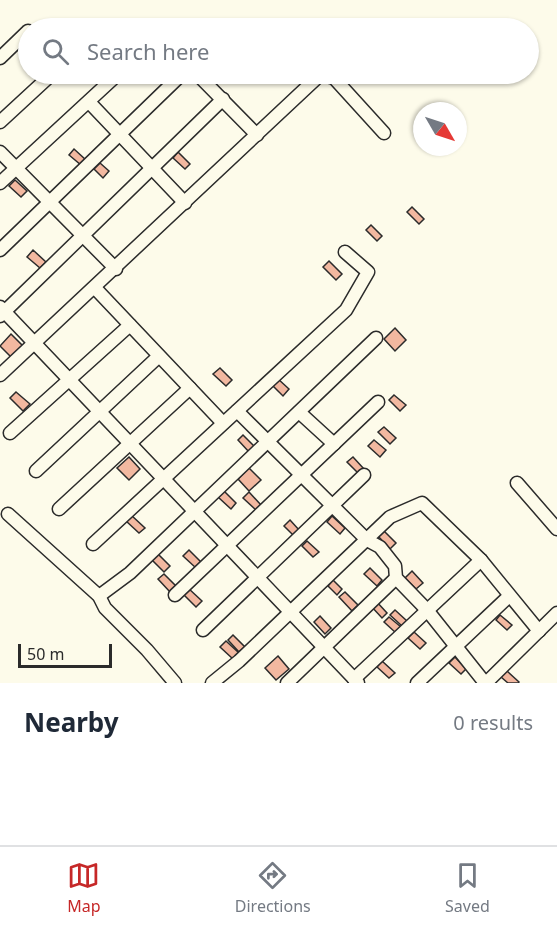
<!DOCTYPE html>
<html lang="en">
<head>
<meta charset="utf-8">
<style>
  :root { --surface:#fff; --page:#f6f6f7; --text:#1f2937; --muted:#747a83; --line:#e0e1e3; --accent:#c62828 }
  body { margin:0; font-family:"Noto Sans",sans-serif; background:var(--page); color:var(--text) }
  .compass { position:absolute; left:413px; top:102px; width:54px; height:54px; border-radius:50%; background:var(--surface); box-shadow:0 2px 4px #0004; rotate:129deg }
  .scale { position:absolute; left:18px; bottom:15px; width:94px; box-sizing:border-box; padding-left:6px; border:3px solid #2b2b2b; border-top:0; font-size:16px; line-height:21px; white-space:nowrap; color:#2b2b2b; -webkit-text-stroke:4px #fdfbea; paint-order:stroke }
  .list { margin:0; padding:0; list-style:none }
  h2 { display:flex; justify-content:space-between; align-items:center; height:78px; margin:0; padding:0 24px; font-size:26px }
  h2 small { font-size:20px; font-weight:400; color:var(--muted) }
  .icon { flex:none; width:33px; height:33px; fill:none; stroke:currentColor; stroke-width:2; stroke-linecap:round; stroke-linejoin:round }
  .map { position:relative; flex:none; width:557px; height:683px; overflow:hidden }
  .search { position:absolute; background:var(--surface); box-shadow:0 2px 4px #0004; left:18px; right:18px; top:18px; height:66px; display:flex; align-items:center; gap:15px; box-sizing:border-box; padding:0 21px; border-radius:33px; color:var(--muted); font-size:22px }
  .sheet { height:162px; background:var(--surface) }
  nav { display:flex; justify-content:space-around; align-items:center; box-sizing:border-box; height:84px; border-top:2px solid var(--line); background:var(--surface); font-size:16px; color:var(--muted) }
  nav a { display:grid; justify-items:center; gap:3px }
  nav .on { color:var(--accent) }
  .map>svg:first-child { display:block }
  .building { fill:#f2b8a0; stroke:#2b2b2b; stroke-width:1.5 }
  .lines { fill:none; stroke-linecap:round; stroke-linejoin:round }
  .street-casing { stroke:#2b2b2b; stroke-width:15 }
  .street { stroke:#fdfbea; stroke-width:12 }
</style>
</head>
<body>
<div class="map">
<svg width="557" height="683" viewBox="0 0 557 683">
  <rect width="100%" height="100%" fill="#fdfbea"/>
  <g class="building">
    <polygon points="74,149 86,160 81,165 69,155"/>
    <polygon points="178,152 190,164 185,169 173,158"/>
    <polygon points="100,163 109,171 103,178 94,169"/>
    <polygon points="15,180 27,191 21,197 9,186"/>
    <polygon points="412,207 424,219 419,224 407,212"/>
    <polygon points="371,225 382,236 377,241 366,230"/>
    <polygon points="33,250 46,262 40,268 27,257"/>
    <polygon points="329,261 342,274 336,280 323,267"/>
    <polygon points="395,328 406,340 395,351 384,339"/>
    <polygon points="11,334 24,347 12,358 0,346"/>
    <polygon points="220,368 232,380 226,386 213,374"/>
    <polygon points="277,378 289,389 283,396 271,384"/>
    <polygon points="16,392 30,404 23,411 10,398"/>
    <polygon points="394,395 406,405 400,411 389,400"/>
    <polygon points="384,427 396,438 390,444 378,432"/>
    <polygon points="243,435 255,447 249,452 238,440"/>
    <polygon points="374,440 386,450 380,457 368,446"/>
    <polygon points="129,457 140,469 129,480 117,468"/>
    <polygon points="353,457 364,469 359,474 347,462"/>
    <polygon points="249,468 261,480 249,491 238,479"/>
    <polygon points="224,491 236,503 231,509 218,497"/>
    <polygon points="249,492 261,505 256,510 243,498"/>
    <polygon points="131,515 145,528 139,533 126,521"/>
    <polygon points="332,516 345,528 340,534 327,522"/>
    <polygon points="290,520 300,531 295,537 284,526"/>
    <polygon points="384,531 396,543 390,549 378,536"/>
    <polygon points="307,541 319,552 313,557 302,546"/>
    <polygon points="189,550 201,562 196,568 183,556"/>
    <polygon points="158,554 170,566 164,572 152,560"/>
    <polygon points="370,568 382,580 377,586 364,574"/>
    <polygon points="412,571 423,583 416,589 405,578"/>
    <polygon points="164,574 176,586 170,592 158,579"/>
    <polygon points="333,580 342,589 337,595 328,586"/>
    <polygon points="188,588 202,601 196,607 183,594"/>
    <polygon points="345,592 358,605 352,611 339,597"/>
    <polygon points="376,601 387,613 382,618 371,606"/>
    <polygon points="395,610 407,621 402,626 390,615"/>
    <polygon points="500,615 512,625 507,630 496,620"/>
    <polygon points="320,616 331,628 325,634 314,622"/>
    <polygon points="389,617 401,627 396,633 384,622"/>
    <polygon points="414,632 426,643 420,649 408,638"/>
    <polygon points="233,635 245,647 239,652 228,640"/>
    <polygon points="226,641 239,653 233,659 220,647"/>
    <polygon points="278,656 289,669 276,680 265,668"/>
    <polygon points="455,657 466,669 461,674 449,663"/>
    <polygon points="382,661 395,673 389,678 377,667"/>
    <polygon points="507,671 519,682 518,683 508,683 501,677"/>
  </g>
  <g class="lines">
    <g class="street-casing">
      <g id="street">
        <polyline points="0,58 28,31"/>
        <polyline points="197,74 257,135"/>
        <polyline points="89,102 185,203"/>
        <polyline points="0,122 52,74"/>
        <polyline points="0,152 116,269"/>
        <polyline points="0,183 118,74"/>
        <polyline points="0,250 182,74"/>
        <polyline points="95,288 223,423"/>
        <polyline points="0,307 358,683"/>
        <polyline points="0,316 223,99"/>
        <polyline points="0,375 321,74 334,78 384,133"/>
        <polyline points="237,411 367,540 380,547 395,566 396,578 427,610 485,683"/>
        <polyline points="299,412 334,444"/>
        <polyline points="10,433 130,325"/>
        <polyline points="36,471 159,356"/>
        <polyline points="517,483 557,529"/>
        <polyline points="59,509 190,388"/>
        <polyline points="8,514 99,596 105,608 147,650 175,683"/>
        <polyline points="93,544 346,310 368,272 345,252"/>
        <polyline points="175,595 378,402"/>
        <polyline points="99,596 130,573 376,338"/>
        <polyline points="203,630 364,475"/>
        <polyline points="354,679 481,560"/>
        <polyline points="212,683 239,661 390,517 422,503 481,560 539,631"/>
        <polyline points="287,683 396,578"/>
        <polyline points="417,683 506,599"/>
        <polyline points="486,683 557,613"/>
      </g>
    </g>
    <use href="#street" class="street"/>
  </g>
</svg>
<svg class="compass" viewBox="-18 -18 36 36"><path d="M0-13l5 13h-10z" fill="#e53935"/><path d="M0 13l5-13h-10z" fill="#747a83"/></svg>
<div class="scale">50 m</div>
<div class="search"><svg class="icon" aria-label="search" viewBox="0 0 24 24"><circle cx="10" cy="10" r="6"/><path d="M15 15l6 6"/></svg>Search here</div>
</div>
<section class="sheet">
<h2>Nearby<small>0 results</small></h2>
<ul class="list">
</ul>
</section>
<nav>
<a class="on"><svg class="icon" aria-label="map" viewBox="0 0 24 24"><path d="M3 6l6-2 6 2 6-2v14l-6 2-6-2-6 2zM9 4v14M15 6v14"/></svg>Map</a>
<a><svg class="icon" aria-label="directions" viewBox="0 0 24 24"><path d="M12 3l9 9-9 9-9-9zM9 14v-3h6M13 9l2 2-2 2"/></svg>Directions</a>
<a><svg class="icon" aria-label="saved" viewBox="0 0 24 24"><path d="M7 4h10v16l-5-4-5 4z"/></svg>Saved</a>
</nav>
</body>
</html>
